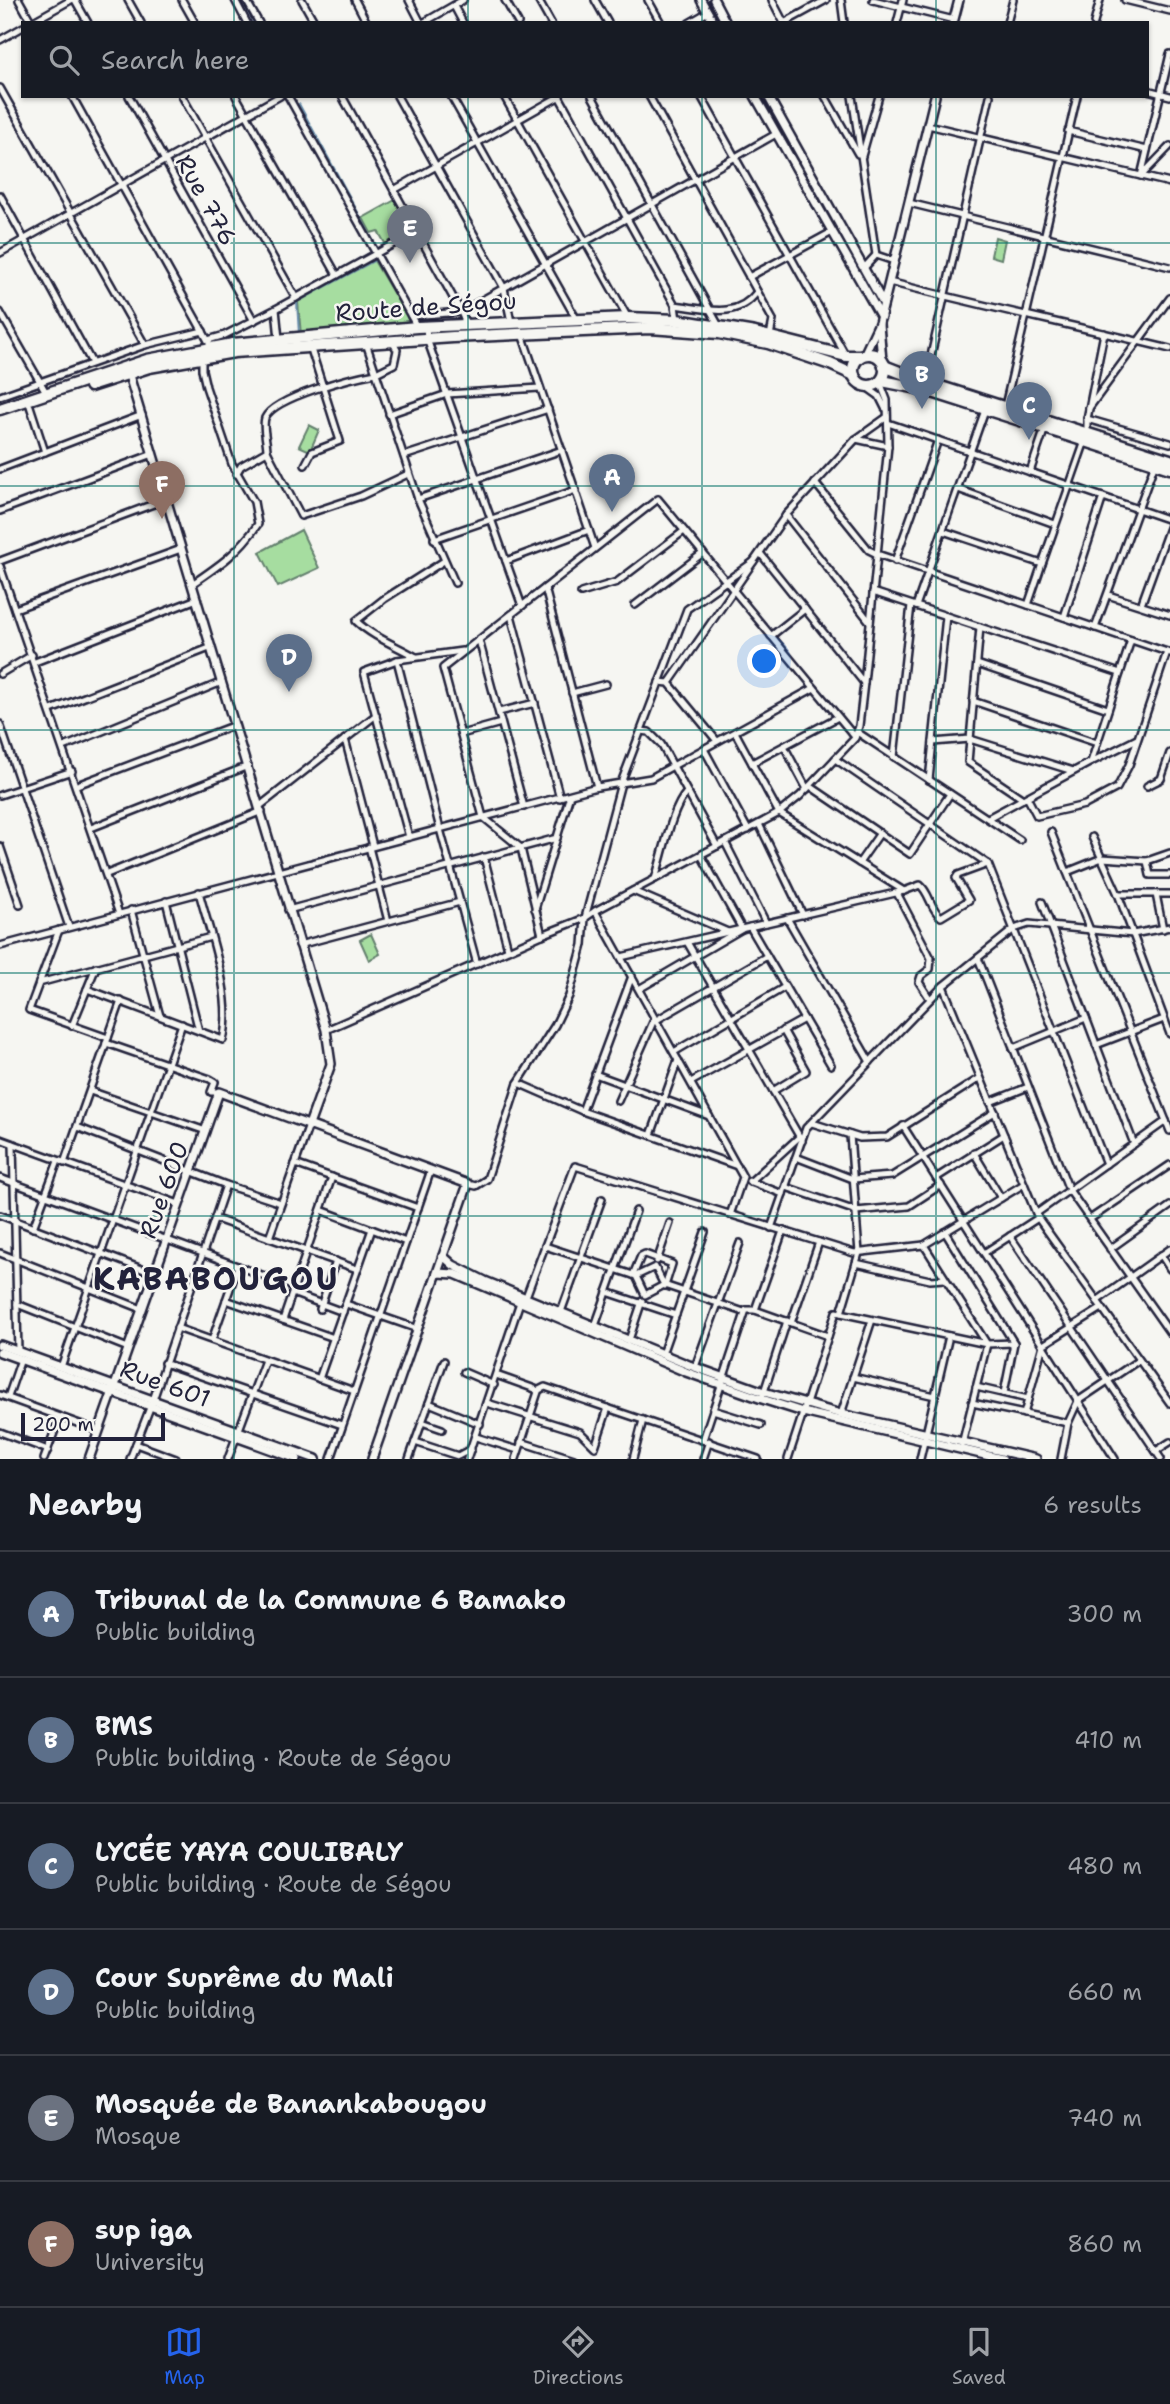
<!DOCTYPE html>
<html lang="en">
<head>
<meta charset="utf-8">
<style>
  :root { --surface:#171b24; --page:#242831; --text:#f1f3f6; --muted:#9ea1a6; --line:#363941; --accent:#2563eb }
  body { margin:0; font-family:"Shantell Sans",sans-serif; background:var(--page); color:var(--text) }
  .scale { position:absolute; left:21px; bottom:18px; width:144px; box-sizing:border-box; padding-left:7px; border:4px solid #22223b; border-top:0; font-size:19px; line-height:24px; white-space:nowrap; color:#22223b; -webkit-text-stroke:5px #f6f6f2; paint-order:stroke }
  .you { position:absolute; left:765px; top:662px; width:24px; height:24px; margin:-18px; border:5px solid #fff; border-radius:50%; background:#1a73e8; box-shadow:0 0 0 10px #1a73e833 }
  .badge { display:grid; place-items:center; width:46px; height:46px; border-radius:50%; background:var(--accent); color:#fff; font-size:23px; font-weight:700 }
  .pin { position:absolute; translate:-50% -58px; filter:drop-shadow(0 2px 4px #0008) }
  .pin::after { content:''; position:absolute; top:37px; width:24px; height:21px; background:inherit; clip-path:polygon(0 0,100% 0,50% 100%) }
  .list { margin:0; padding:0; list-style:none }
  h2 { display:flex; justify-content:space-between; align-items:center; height:91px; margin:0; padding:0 28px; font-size:30px }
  h2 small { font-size:23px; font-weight:400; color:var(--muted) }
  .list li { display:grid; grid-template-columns:46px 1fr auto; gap:21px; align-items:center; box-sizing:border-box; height:126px; padding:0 28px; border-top:2px solid var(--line) }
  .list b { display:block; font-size:26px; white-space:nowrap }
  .list p { margin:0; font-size:23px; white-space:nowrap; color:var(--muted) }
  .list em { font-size:23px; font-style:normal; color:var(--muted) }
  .icon { flex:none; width:38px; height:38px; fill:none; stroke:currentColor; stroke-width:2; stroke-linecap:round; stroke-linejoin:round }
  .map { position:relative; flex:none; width:1170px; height:1459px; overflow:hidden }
  .search { position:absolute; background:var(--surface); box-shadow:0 2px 5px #0004; left:21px; right:21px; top:21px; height:77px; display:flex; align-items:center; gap:18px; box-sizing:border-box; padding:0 24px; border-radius:0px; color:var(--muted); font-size:26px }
  .sheet { height:847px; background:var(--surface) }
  nav { display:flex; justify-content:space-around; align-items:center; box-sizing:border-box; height:98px; border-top:2px solid var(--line); background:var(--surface); font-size:19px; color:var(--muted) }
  nav a { display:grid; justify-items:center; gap:4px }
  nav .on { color:var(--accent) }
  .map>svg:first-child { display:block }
  .green { fill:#a6dda0; stroke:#64806e; stroke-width:2 }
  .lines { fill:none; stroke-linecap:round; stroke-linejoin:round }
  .stream { stroke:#668caa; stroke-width:2 }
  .street-casing { stroke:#22223b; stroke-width:10 }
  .secondary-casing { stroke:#22223b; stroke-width:12 }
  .highway-casing { stroke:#22223b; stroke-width:15 }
  .street { stroke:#f6f6f2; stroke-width:5 }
  .secondary { stroke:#f6f6f2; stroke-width:7 }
  .highway { stroke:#f6f6f2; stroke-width:10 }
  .grid { fill:none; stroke:#0f766e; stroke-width:2; stroke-opacity:0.55 }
  .labels { text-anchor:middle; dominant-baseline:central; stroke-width:5; stroke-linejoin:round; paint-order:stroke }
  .street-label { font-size:24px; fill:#22223b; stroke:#f6f6f2 }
  .district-label { font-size:32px; font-weight:bold; letter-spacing:2px; fill:#22223b; stroke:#f6f6f2 }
</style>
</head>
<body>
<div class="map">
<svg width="1170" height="1459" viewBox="0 0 1170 1459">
  <rect width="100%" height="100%" fill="#f6f6f2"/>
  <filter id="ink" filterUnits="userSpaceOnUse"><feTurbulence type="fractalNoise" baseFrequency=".0143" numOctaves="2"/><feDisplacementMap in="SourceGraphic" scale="14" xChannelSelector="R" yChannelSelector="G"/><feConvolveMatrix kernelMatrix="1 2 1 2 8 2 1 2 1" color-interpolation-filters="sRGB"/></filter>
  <g filter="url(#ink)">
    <g class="green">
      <polygon points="395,200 413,232 386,245 378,231 371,233 363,218"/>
      <polygon points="995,237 1005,240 1001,259 991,256"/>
      <polygon points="373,259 411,323 301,335 298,302"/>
      <polygon points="309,425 319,430 310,451 299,446"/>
      <polygon points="301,530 319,568 278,587 260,552"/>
      <polygon points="371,934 380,954 369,960 360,940"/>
    </g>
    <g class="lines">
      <g class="stream">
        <polyline points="241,0 254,23"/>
        <polyline points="299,104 378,249"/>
        <polyline points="299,334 297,302 375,260"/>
      </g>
      <g class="street-casing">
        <g id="street">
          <polyline points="19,0 32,23"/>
          <polyline points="75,0 88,23"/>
          <polyline points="128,0 141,23"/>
          <polyline points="182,0 195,23"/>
          <polyline points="235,0 247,23"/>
          <polyline points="246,0 259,23"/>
          <polyline points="302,0 315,23"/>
          <polyline points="355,0 367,23"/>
          <polyline points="409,0 421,23"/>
          <polyline points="505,0 518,23"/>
          <polyline points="538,0 551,23"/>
          <polyline points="595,0 608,23"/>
          <polyline points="648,0 661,23"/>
          <polyline points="772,0 784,23"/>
          <polyline points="841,0 844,23"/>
          <polyline points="873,0 954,20"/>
          <polyline points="1125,0 1170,11"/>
          <polyline points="454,6 463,23"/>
          <polyline points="30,23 71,0"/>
          <polyline points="423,23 463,0"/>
          <polyline points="689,23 708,12"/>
          <polyline points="784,23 826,0"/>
          <polyline points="897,23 903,0"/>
          <polyline points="1007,23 1013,0"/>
          <polyline points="1094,23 1100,0"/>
          <polyline points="0,40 23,27"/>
          <polyline points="0,88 145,345"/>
          <polyline points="1147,90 1170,96"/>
          <polyline points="72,96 212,348"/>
          <polyline points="129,96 254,321"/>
          <polyline points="182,96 296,298"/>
          <polyline points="236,96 337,275"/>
          <polyline points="288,96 417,327"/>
          <polyline points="342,96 461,312 466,324"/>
          <polyline points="397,96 504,288 511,322"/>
          <polyline points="451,96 577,320"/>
          <polyline points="504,96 628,318"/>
          <polyline points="559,96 675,305 677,320"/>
          <polyline points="592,96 719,326"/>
          <polyline points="649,96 773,320 770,336"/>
          <polyline points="701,96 846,356"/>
          <polyline points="825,96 858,154"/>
          <polyline points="852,96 876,255 894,261"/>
          <polyline points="928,125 1170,183"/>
          <polyline points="1068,131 1147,150"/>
          <polyline points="862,156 879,96"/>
          <polyline points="1143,174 1170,146"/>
          <polyline points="1141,176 1170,54"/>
          <polyline points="394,190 560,96"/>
          <polyline points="0,195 92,363"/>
          <polyline points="909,203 1170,267"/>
          <polyline points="0,253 280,96"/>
          <polyline points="864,268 876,255"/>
          <polyline points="749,277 832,232"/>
          <path d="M889,282c93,24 187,44 281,67"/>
          <path d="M675,305c32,4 61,15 82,-13"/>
          <polyline points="276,309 279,339"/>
          <polyline points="0,312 47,394"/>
          <polyline points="411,316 461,312 776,134"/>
          <polyline points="426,326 427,339 522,606"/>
          <polyline points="522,334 595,548"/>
          <polyline points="208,340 225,335 276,309 417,231"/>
          <polyline points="392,341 397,350 394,364 376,373 418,499 455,583"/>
          <polyline points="925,382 990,96"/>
          <polyline points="865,386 879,396 885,408"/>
          <polyline points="0,396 145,345 203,331"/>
          <polyline points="30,406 45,452"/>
          <polyline points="1005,406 1077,96"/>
          <polyline points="1089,408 1170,298"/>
          <polyline points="389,414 447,394 540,388"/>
          <polyline points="1087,419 1170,443"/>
          <polyline points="888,423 1103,497"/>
          <polyline points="1087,434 1087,419 1104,333"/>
          <polyline points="856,439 888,446"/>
          <polyline points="267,451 301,516 361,496 408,474"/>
          <polyline points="404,456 548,409"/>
          <polyline points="305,465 312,452 340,441 310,346"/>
          <polyline points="0,469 142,415"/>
          <polyline points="1030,472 1045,428"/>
          <path d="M236,474l5,-8 26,-15c0,-11 -5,-23 -2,-33 9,-21 88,-41 111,-45l-10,-30"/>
          <polyline points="815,483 869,550 877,554 1170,653"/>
          <polyline points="958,489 1055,524"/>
          <polyline points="418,499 562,450"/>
          <polyline points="0,511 153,454"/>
          <polyline points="786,515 870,622"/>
          <polyline points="943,531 1042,564 1085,441"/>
          <polyline points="434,539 576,490"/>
          <polyline points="760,553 864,683"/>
          <polyline points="0,561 167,499"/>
          <polyline points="506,561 589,530"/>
          <polyline points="895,561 938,440"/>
          <polyline points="0,566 119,914"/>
          <path d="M192,584c28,-19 47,-32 66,-60l-4,-22 -22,-38 -26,-77 -4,-17v-14"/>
          <polyline points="545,588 597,787"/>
          <polyline points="873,592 1120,673"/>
          <polyline points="581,593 617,582 684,531"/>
          <polyline points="1108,595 1170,615"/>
          <polyline points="635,605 703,553"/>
          <polyline points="1028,605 1042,564"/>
          <polyline points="1141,605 1170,525"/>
          <polyline points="916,606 985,410"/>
          <polyline points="15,609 181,549"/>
          <polyline points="511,615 560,798"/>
          <polyline points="1064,617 1103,497 1170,520"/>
          <polyline points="980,627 968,762 1023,799"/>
          <polyline points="1095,628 1155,463"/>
          <polyline points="771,636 805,609"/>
          <polyline points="479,640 524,807"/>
          <path d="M416,657c-21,-12 -43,-20 -60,-36l28,-22 60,-38"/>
          <polyline points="397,660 440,829 477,964"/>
          <polyline points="35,662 197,599"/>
          <polyline points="977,664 1108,709"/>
          <polyline points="0,674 32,655"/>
          <polyline points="659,682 669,683 717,741"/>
          <polyline points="669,683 786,515 856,439 887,417"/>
          <polyline points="572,693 606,684"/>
          <polyline points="973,701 1097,743"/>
          <polyline points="51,710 212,647"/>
          <polyline points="499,712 535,703"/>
          <polyline points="0,724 69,927"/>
          <polyline points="641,731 649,732 661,744 717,846"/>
          <polyline points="735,732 779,813 904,891"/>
          <polyline points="857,732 1020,840"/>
          <polyline points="461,734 501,723"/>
          <polyline points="345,739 373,846"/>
          <polyline points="933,742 970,739 1073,771"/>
          <polyline points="784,746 807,789"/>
          <polyline points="64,747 222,682"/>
          <polyline points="704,749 748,830"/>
          <polyline points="894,757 911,605"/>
          <polyline points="835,759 988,864 1106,1164"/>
          <polyline points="1091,762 1131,640"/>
          <polyline points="752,763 838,717"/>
          <polyline points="929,780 946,616"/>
          <polyline points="77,785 235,725"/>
          <polyline points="810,786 910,854 950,794"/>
          <polyline points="1147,786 1161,779 1170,753"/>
          <polyline points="0,795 72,771"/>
          <polyline points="1027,797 1037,816 1085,805 1117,788 1129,765 1167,652"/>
          <polyline points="260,806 376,715"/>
          <polyline points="988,818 1091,762 1137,739"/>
          <polyline points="759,824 803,915"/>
          <polyline points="91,828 248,766"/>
          <polyline points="1051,832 1170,1131"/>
          <polyline points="409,837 364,672 397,660 462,651"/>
          <polyline points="1092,837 1118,894 1170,1034"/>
          <polyline points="725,842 766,923"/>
          <polyline points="0,846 20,905"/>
          <polyline points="369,847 388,921"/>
          <polyline points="484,857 508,949"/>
          <polyline points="1147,861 1150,875 1170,875"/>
          <polyline points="859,863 880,833"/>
          <polyline points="1067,872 1102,858 1147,861 1170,853"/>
          <polyline points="107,874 262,811"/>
          <path d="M655,879c8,-24 16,-70 32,-87"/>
          <polyline points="633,891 728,932"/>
          <polyline points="897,893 931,958 930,969 921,976 919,982 930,999"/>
          <polyline points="1118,894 1170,894"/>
          <polyline points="1156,894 1163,929"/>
          <polyline points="166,901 199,1031"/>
          <polyline points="1042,902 1134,1144"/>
          <polyline points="535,909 570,795"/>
          <polyline points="131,910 160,1016"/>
          <polyline points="288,910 557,838"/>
          <polyline points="595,911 743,1177 730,1215"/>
          <polyline points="787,918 870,1062"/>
          <polyline points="750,927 831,1065"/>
          <polyline points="59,930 29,1010 108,1038"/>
          <polyline points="542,935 521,848 483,817 443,668 658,499 855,737"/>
          <polyline points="687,942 802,1141"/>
          <polyline points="299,945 460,902"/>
          <polyline points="0,946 597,787 651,778 814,688"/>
          <path d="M621,957l283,-66 16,-6c10,8 10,24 21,32l28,-17 -13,-22 2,-3 30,-11"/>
          <polyline points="978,958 1069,1190 1170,1333"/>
          <polyline points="39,983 211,937"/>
          <polyline points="943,986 1038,1218 1170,1403"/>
          <path d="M87,989l136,51c11,-42 -13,-106 -24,-148"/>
          <polyline points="639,989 742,929 701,855"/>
          <polyline points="72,1026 96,967"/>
          <polyline points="326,1030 542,935 585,918 595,911 779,813 800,796 855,738 859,726 864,683 888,446 887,400 880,382"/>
          <polyline points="106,1043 210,1079 215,1082 211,1092 219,1092"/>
          <polyline points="1096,1045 1164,1019"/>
          <polyline points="1013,1048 1086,1018"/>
          <polyline points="674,1052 785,987"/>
          <polyline points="595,1074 709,1116"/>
          <polyline points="691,1082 804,1019"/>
          <polyline points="518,1083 582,1111 737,1166"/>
          <polyline points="90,1091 206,1131"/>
          <polyline points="773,1091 806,1071 783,1030"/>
          <polyline points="618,1101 653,1022 767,956"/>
          <polyline points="990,1102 1028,1087"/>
          <polyline points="582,1111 632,976"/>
          <polyline points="812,1123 860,1138 887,1137 980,1078"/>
          <polyline points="903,1126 1115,1459"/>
          <polyline points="77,1127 226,1185 281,1203"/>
          <polyline points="651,1135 678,1060"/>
          <polyline points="0,1139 179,1204"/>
          <polyline points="13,1144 18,1352"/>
          <polyline points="974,1153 1001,1198"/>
          <polyline points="796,1157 853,1179 892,1176 995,1112"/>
          <polyline points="64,1163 121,1001"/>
          <polyline points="295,1164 418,1208"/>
          <polyline points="0,1178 294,1287"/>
          <polyline points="936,1178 1004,1135"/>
          <polyline points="749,1181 783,1194"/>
          <polyline points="750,1182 799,1137"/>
          <polyline points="468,1184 476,1186 487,1179 518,1083 555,1025 569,996 583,945 585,918 621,783 687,609 753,562"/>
          <polyline points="786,1187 856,1211 909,1206 941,1185"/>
          <polyline points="321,1210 406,1242"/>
          <polyline points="1037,1213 1166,1121"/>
          <polyline points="0,1215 155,1274"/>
          <polyline points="216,1219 357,1269"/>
          <polyline points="1090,1219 1170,1165"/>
          <polyline points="33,1228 58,1161"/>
          <polyline points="771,1228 806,1128 943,986 1014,929 1029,924 1133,934 1170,927"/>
          <polyline points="945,1232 1014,1343 1004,1393"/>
          <polyline points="1010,1236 1161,1459"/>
          <polyline points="269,1238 309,1125"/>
          <polyline points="924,1245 987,1344 962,1444"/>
          <polyline points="545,1246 636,1276"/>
          <polyline points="1110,1249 1170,1206"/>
          <polyline points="0,1253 142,1309"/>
          <polyline points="984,1253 1038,1218"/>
          <polyline points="1161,1255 1170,1269"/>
          <polyline points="657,1261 670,1223"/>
          <polyline points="856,1263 930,1280 945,1279"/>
          <polyline points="633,1275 641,1256 645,1254 672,1264 665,1286"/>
          <polyline points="664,1285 655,1267 636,1276 645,1295 664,1285 744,1312"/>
          <polyline points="607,1292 676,1315"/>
          <polyline points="292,1293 343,1312"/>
          <polyline points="527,1294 575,1166 854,1253 924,1245 1024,1184"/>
          <polyline points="226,1300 334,1338"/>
          <polyline points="1097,1301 1170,1249"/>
          <polyline points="17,1304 128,1348"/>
          <polyline points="346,1304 418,1329"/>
          <polyline points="320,1309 336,1261"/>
          <polyline points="755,1310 783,1231"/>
          <polyline points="561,1312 602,1199"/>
          <polyline points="841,1313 859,1253 850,1135"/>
          <polyline points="283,1320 332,1177"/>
          <polyline points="791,1323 819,1242"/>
          <polyline points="595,1326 636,1211"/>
          <polyline points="177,1328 354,1391"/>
          <polyline points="212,1340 238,1266"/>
          <polyline points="629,1340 642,1301"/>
          <polyline points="662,1354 705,1232"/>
          <polyline points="164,1363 342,1425"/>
          <polyline points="61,1367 182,1024"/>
          <polyline points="695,1367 740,1243"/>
          <polyline points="464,1372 494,1385"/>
          <polyline points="496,1375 535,1389 538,1392 516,1459"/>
          <polyline points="853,1377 935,1396"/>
          <polyline points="319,1379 372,1229"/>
          <polyline points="976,1387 1028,1399"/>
          <polyline points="537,1391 545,1387 758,1459"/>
          <polyline points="0,1395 99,1431"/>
          <polyline points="763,1395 787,1321"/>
          <polyline points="8,1397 21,1359"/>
          <polyline points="429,1403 480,1424"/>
          <polyline points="487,1403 580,1432 595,1447 608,1408"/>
          <polyline points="972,1403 1068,1423"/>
          <polyline points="713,1410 761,1425"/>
          <polyline points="841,1414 872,1320"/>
          <polyline points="1024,1414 1043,1345 1102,1308"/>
          <polyline points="422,1422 442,1429"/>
          <polyline points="0,1432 48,1450"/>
          <polyline points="476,1437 518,1450"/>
          <polyline points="703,1440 746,1310 755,1310 828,1336"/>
          <polyline points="415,1442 444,1361"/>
          <polyline points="521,1442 574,1459"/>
          <polyline points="136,1444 176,1459"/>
          <polyline points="1156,1451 1170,1442"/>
          <polyline points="44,1459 60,1417"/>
          <polyline points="130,1459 153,1400 226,1185"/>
          <polyline points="228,1459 265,1360"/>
          <polyline points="331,1459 431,1170"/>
          <polyline points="409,1459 415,1442 458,1456 471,1449"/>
          <polyline points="467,1459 520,1302"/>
          <polyline points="633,1459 643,1420"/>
          <polyline points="703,1459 709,1441"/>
          <polyline points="788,1459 836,1312 987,1344 1014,1343"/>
          <polyline points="920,1459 949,1336"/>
          <polyline points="1061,1459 1068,1423 1078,1401 1139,1360"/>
        </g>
      </g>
      <g class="secondary-casing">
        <g id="secondary">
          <polyline points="701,0 714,23"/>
          <polyline points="714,0 726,23"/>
          <polyline points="953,23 959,0"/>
          <polyline points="755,96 881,317"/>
          <polyline points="768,96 883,303"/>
          <polyline points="879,324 882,361"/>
          <polyline points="864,355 879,323 935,96"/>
          <polyline points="128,372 326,1030 331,1064 309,1125"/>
          <polyline points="443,1256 453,1265 485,1281 689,1365 764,1392 841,1414 1036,1459"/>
          <polyline points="438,1273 455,1274 686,1372 762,1399 803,1412 1002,1459"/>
          <polyline points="0,1345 316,1459"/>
          <polyline points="0,1352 297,1459"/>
          <polyline points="89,1459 219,1092 468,1184 372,1459"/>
        </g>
      </g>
      <g class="highway-casing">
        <g id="highway">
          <circle cx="869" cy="370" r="16"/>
          <polyline points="884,366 925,382 1170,460"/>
          <polyline points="882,381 923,389 1170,468"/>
          <polyline points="90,386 149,367 234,352 453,337 650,328 719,333 768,343 830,364 854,375"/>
          <polyline points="0,409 147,360 233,344 417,327 628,318 677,320 755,333 846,356 861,356"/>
        </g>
      </g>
      <use href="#street" class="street"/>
      <use href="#secondary" class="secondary"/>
      <use href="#highway" class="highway"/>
    </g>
  </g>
  <path class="grid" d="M234,0v23M468,0v23M702,0v23M936,0v23M234,96v1363M468,96v1363M702,96v1363M936,96v1363M0,243h1170M0,486h1170M0,730h1170M0,973h1170M0,1216h1170"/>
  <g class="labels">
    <g class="street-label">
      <text transform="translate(206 200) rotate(61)">Rue 776</text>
      <text transform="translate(426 307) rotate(-4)">Route de Ségou</text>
      <text transform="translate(164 1190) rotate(-70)">Rue 600</text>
      <text transform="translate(165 1384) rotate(20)">Rue 601</text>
    </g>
    <g class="district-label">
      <text x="216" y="1278">KABABOUGOU</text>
    </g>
  </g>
</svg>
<div class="scale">200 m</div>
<div class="you"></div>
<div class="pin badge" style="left:612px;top:512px;background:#5c6f8a">A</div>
<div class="pin badge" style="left:922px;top:409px;background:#5c6f8a">B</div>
<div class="pin badge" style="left:1029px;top:440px;background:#5c6f8a">C</div>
<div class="pin badge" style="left:289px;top:692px;background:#5c6f8a">D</div>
<div class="pin badge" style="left:410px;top:263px;background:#6b7280">E</div>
<div class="pin badge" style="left:162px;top:519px;background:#8d6e63">F</div>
<div class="search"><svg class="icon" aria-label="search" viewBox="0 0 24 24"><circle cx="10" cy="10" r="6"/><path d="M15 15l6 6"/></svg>Search here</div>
</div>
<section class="sheet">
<h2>Nearby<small>6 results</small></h2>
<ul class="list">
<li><span class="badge" style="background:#5c6f8a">A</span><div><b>Tribunal de la Commune 6 Bamako</b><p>Public building</p></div><em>300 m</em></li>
<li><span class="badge" style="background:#5c6f8a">B</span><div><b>BMS</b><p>Public building · Route de Ségou</p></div><em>410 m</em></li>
<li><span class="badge" style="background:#5c6f8a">C</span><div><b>LYCÉE YAYA COULIBALY</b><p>Public building · Route de Ségou</p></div><em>480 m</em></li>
<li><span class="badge" style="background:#5c6f8a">D</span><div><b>Cour Suprême du Mali</b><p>Public building</p></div><em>660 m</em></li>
<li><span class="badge" style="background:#6b7280">E</span><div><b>Mosquée de Banankabougou</b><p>Mosque</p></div><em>740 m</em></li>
<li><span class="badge" style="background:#8d6e63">F</span><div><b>sup iga</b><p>University</p></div><em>860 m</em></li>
</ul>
</section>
<nav>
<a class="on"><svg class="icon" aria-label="map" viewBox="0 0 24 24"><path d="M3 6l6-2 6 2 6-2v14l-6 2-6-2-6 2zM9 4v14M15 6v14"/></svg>Map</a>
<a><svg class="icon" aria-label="directions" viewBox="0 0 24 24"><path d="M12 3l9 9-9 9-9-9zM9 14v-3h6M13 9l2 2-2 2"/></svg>Directions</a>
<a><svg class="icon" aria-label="saved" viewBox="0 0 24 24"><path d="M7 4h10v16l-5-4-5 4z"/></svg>Saved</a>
</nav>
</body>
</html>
